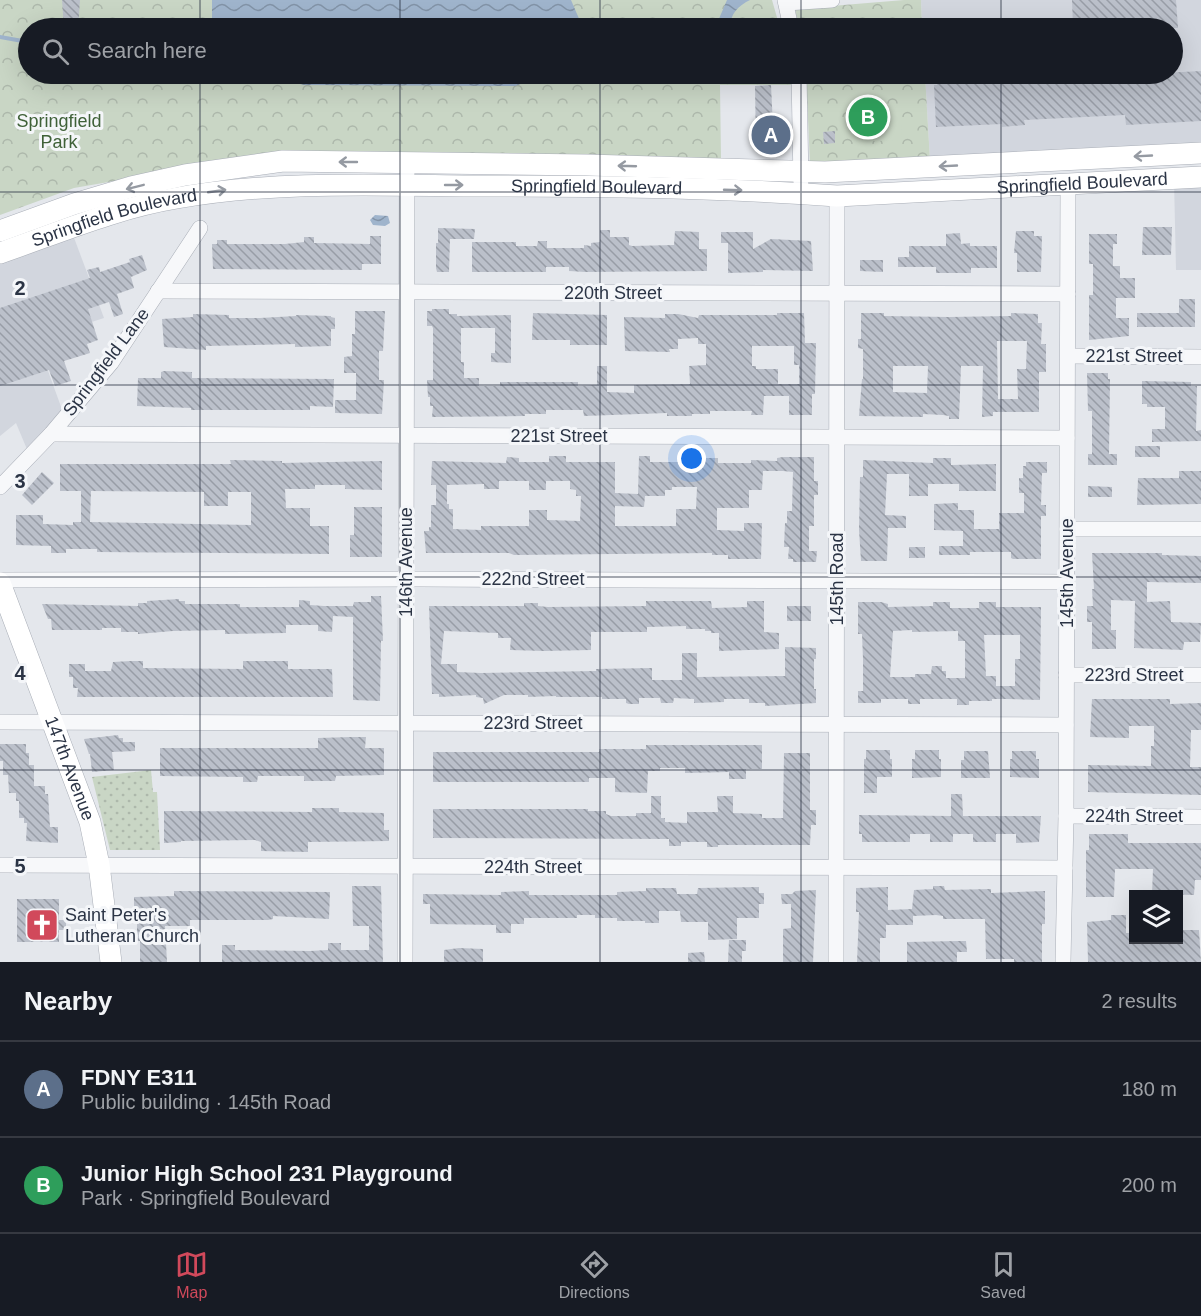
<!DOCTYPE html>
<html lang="en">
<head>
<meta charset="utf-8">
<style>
  :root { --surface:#171b24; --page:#242831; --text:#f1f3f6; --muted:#9ea1a6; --line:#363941; --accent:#d1495b }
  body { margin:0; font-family:Arial,sans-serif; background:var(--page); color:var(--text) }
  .controls { position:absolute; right:18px; bottom:18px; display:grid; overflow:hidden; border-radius:0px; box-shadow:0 6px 24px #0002 }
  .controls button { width:54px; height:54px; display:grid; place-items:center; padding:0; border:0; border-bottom:2px solid var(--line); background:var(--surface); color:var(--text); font:30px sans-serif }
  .you { position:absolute; left:692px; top:459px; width:21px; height:21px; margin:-15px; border:4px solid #fff; border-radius:50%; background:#1a73e8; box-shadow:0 0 0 9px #1a73e833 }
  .badge { display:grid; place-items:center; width:39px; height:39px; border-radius:50%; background:var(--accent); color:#fff; font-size:20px; font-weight:700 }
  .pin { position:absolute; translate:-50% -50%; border:3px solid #fff; box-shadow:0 2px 6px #0006 }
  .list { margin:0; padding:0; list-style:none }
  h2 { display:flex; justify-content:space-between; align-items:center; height:78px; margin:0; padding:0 24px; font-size:26px }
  h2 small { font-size:20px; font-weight:400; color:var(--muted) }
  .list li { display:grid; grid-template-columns:39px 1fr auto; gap:18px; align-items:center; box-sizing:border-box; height:96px; padding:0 24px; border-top:2px solid var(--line) }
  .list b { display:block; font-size:22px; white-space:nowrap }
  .list p { margin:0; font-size:20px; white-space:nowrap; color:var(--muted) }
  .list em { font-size:20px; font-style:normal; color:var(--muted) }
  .icon { flex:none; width:33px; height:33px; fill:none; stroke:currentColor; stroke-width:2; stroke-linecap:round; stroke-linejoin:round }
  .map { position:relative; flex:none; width:1201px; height:962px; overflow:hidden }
  .search { position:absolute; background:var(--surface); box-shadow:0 6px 24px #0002; left:18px; right:18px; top:18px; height:66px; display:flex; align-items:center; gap:15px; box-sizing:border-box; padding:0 21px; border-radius:33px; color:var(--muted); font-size:22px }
  .sheet { height:270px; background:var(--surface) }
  nav { display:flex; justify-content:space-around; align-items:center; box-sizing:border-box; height:84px; border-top:2px solid var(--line); background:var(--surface); font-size:16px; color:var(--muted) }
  nav a { display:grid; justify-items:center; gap:3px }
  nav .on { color:var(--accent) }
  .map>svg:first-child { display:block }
  .built { fill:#d2d6de }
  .grass { fill:url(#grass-dots) }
  .forest { fill:url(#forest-crowns) }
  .pitch { fill:#c9d6c5 }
  .water { fill:url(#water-waves) }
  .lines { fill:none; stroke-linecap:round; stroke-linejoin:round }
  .stream { stroke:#9fb4cc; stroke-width:4 }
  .building { fill:url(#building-back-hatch); fill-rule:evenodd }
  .street-casing { stroke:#a9aeb7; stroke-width:16 }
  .secondary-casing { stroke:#a9aeb7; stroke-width:22 }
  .street { stroke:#f7f8fa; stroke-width:15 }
  .secondary { stroke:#fff; stroke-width:21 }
  .oneway { stroke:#959aa2 }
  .grid { fill:none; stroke:#2b3445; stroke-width:1.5; stroke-opacity:0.55 }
  .labels { text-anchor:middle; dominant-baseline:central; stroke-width:6; stroke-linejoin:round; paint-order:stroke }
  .park-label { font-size:18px; fill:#3f6138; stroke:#f4f6f9 }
  .street-label { font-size:18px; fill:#2b3445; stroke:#f4f6f9 }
  .poi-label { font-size:18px; fill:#2b3445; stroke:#f4f6f9; text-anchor:start }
  .grid-label { font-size:20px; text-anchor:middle; font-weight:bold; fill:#2b3445; stroke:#f4f6f9; stroke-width:6; stroke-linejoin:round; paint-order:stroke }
</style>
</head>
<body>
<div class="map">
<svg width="1201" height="962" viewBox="0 0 1201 962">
  <defs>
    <pattern id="grass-dots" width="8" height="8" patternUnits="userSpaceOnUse" patternTransform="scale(1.5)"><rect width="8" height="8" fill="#c9d6c5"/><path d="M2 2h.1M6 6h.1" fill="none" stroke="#adb8ab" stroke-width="1.8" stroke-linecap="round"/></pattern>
    <pattern id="forest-crowns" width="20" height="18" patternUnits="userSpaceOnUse" patternTransform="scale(1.5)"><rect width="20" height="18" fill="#c9d6c5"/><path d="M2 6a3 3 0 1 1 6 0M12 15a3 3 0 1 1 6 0" fill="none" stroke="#adb8ab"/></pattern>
    <pattern id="water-waves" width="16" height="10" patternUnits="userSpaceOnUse" patternTransform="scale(1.5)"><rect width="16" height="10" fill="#9fb4cc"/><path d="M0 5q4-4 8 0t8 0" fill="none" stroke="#8293a7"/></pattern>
    <pattern id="building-back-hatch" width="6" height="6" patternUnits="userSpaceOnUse" patternTransform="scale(1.5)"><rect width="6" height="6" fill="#bbc0ca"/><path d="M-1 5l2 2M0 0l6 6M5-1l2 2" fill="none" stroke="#989da6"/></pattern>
  </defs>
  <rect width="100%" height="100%" fill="#e4e7ec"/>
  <g class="built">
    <polygon points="921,0 1201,0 1201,144 930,161 925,74 1172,74 1172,28 922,28"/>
    <polygon points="1174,180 1201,181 1201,270 1176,270"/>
    <polygon points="73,235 104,318 70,329 39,346 64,415 29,454 16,423 0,436 0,262"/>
  </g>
  <polygon class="grass" points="151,770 153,792 157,792 160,850 110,850 92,777"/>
  <g class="forest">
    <polygon points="0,0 772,0 780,28 28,28 28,74 790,74 791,85 720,85 721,158 247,158 74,188 0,215"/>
    <polygon points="904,0 921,0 922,28 799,28 795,9"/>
    <polygon points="806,74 925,74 930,161 810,164"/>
  </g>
  <polygon class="pitch" points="901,106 902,140 852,142 851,109"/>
  <g class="water">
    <polygon points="212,0 571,0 583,28 217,28 212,19"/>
    <path d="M727,0h23c-12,6 -20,14 -20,28h-15z"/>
    <polygon points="262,74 547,74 515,86 304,85"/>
    <polygon points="375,215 388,216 390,223 385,226 373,225 370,220"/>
  </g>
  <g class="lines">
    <polyline class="stream" points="0,37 28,42"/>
  </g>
  <g class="building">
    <polygon points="62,0 80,0 78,28 64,28"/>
    <polygon points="1072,0 1176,0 1178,28 1073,28"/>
    <polygon points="1201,71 1201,121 1126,125 1125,115 1024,120 1025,125 1002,127 1002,124 936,127 934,85 937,85 937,74 1032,74 1033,80"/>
    <polygon points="771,85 774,147 756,148 755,86"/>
    <polygon points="835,131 835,143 824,144 823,132"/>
    <polygon points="1143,227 1172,227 1171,255 1142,255"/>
    <polygon points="438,228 475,229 474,239 450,239 449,272 437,272 436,268 436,243 438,243"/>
    <polygon points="600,230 610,230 610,237 629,237 629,245 632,246 674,245 675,231 699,232 699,249 707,249 707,271 585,272 569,271 569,267 546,267 546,272 472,272 472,242 516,242 516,246 537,246 538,241 547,241 547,248 584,248 584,245 591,246 591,243 600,242"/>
    <polygon points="1016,231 1034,231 1034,236 1042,236 1041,272 1017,272 1017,253 1014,253"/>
    <polygon points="721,232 753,232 753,249 771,239 811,241 813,271 763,270 763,272 728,273 728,243 721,243"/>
    <polygon points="960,233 961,244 970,243 970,246 997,246 997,268 971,268 971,273 936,273 936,267 898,267 898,257 909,257 909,246 946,246 946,234"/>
    <polygon points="1089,234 1117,234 1117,244 1113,244 1113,266 1120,266 1120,278 1135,278 1135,298 1116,298 1116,318 1129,318 1129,336 1089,340 1089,295 1093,295 1093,264 1089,264"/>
    <polygon points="370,236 381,236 381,264 362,264 362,270 213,269 212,244 217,244 217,240 227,240 227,244 285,244 304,242 304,237 314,237 314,243 370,244"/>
    <polygon points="142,255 147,270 131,277 134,288 117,294 123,314 114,317 109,302 88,309 98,340 87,344 90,353 64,361 71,381 55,386 49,370 0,386 0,308 90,278 87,270 99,267 100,272 130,262 129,259"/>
    <polygon points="860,260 883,260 883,272 860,271"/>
    <polygon points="1179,299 1195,299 1195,327 1137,327 1137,313 1179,313"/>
    <path d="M432,309h17v5h8v2l54,-1v48l-20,-1v-9h4v-25h-34v34h3v16h15v8h21v-4h78v4l19,-1v-19h10v26l27,1v-8l56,-1 -1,-18 17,-1v-21h-8v-6l-20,1v10h-9l1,3 -45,-1 -1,-34 41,1v-4h13l20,4 1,-3h78v-2h27l1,30h11l-1,51h-3v21h-23v-19h-25l-1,19h-12l1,-4h-42v3h-18v2h-25v-3l-83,3 -1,-6h-37v4h-21v2l-93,1 1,-11h-3v-9h-2l-1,-17h6v-52l-1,-2h-5v-15h5zM752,346h42v19h5v19h-21v-15h-22v-3h-4z"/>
    <polygon points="355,311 385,311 383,351 379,351 379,380 384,380 382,414 335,413 335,400 356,400 356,373 344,373 344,357 352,356 352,334 355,334"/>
    <polygon points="533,313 607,315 607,345 570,345 570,340 532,340"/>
    <path d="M861,313h23v3l65,1 62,-1v-3l27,1v9h4l-1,21h5v28h-7v40h-46v4l-11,1 1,-51h-22l-2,53h-10v-3l-6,-1 -20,-1v3l-64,-1 3,-37h1v-30l-5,-1v-9h3zM997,341h30l-1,28h-9l1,30h-20zM893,366h35l-1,27 -34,-1z"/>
    <polygon points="193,314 229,315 229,318 260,318 296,316 296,315 331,316 331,317 335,318 335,329 331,329 331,346 295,347 295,344 206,346 206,350 164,347 162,319 193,317"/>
    <polygon points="164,371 192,372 192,378 334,379 333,407 310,406 310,410 191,410 191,408 137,406 138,378 161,378 161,372"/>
    <polygon points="1087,373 1108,373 1108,379 1110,379 1109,454 1117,454 1117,465 1088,465 1088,454 1092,454 1092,411 1088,411"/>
    <polygon points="1142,381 1191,382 1191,386 1197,386 1196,431 1201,430 1201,441 1152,442 1152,429 1165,429 1165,407 1147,407 1147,404 1142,404"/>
    <rect x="1135" y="446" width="25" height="11"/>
    <path d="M549,456h17v6h49v31l23,1 1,-38h11v6h29v-3l4,-1h35v5h33v-3l26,1v-3l6,-1h31v24h4v14h-4v31h-5v25h8l-1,11h-23v-3h-5l1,-12h-5l1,-24h2v-12h5l1,-39 -10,-1h-20l-1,19h-13v18h-32v22l27,1v-8h18l-1,36h-33v-4h-16v-2l-198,2 -5,-2h-83l-2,-22h5v-4h2v-22h5v-20h-5l1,-24 74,2 1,-6 12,1v4h30zM499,481h30v9h17v-9h24v8l6,1v6h5l-1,25 -33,-1v-10h-18v16h-48v4l-28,-1v-20h-4v-5h-2v-19l37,-1v5h15zM672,487h25l-1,22h-20v17h-61v-20l29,1 1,-11h20v-6h7z"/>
    <polygon points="933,458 951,458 951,465 996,464 996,491 959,491 959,484 928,484 928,496 909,496 909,474 887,474 885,515 906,516 906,528 888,528 887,561 861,561 859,530 860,477 863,477 863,460 933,463"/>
    <path d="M230,460l52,1v2l100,-2v29l-37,-1v-4h-30v4h-30l1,19h24v18h19v28l-232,-2v-3h-31v4h-15v-7l-35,-1v-30h27v9l30,1v-3h8v-31h-21v-27h171zM91,491l113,1v14h24v-14h23v33l-161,-3z"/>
    <polygon points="1026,462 1047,462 1047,473 1042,473 1041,505 1046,505 1046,516 1041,516 1041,559 1013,559 1011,558 1011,552 970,552 970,555 939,555 939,546 963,546 963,531 934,530 934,504 958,503 958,510 974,510 974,529 999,529 999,513 1024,513 1024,493 1019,493 1019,478 1023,478 1023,466 1026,466"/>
    <polygon points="1179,471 1201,471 1201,504 1137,505 1138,478 1179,478"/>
    <polygon points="42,472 54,483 32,505 22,495"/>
    <polygon points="1088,486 1112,487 1112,497 1088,497"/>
    <polygon points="354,507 382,507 382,557 350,557 350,535 354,535"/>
    <rect x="909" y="547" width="16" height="11"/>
    <polygon points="1092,553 1162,553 1162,555 1201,556 1201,583 1147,582 1147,602 1170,601 1171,622 1201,623 1200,642 1184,642 1183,650 1134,648 1135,601 1111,600 1111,630 1116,630 1116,649 1092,649 1092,622 1087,622 1087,606 1093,606 1092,589 1094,589"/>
    <polygon points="371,596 381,596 383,641 381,641 380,701 353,700 353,617 333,616 332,632 318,631 318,625 286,625 286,633 225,634 225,630 173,631 138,634 138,632 121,632 121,628 102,628 102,630 52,630 51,619 48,619 42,604 138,606 138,603 147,603 147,601 179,599 179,601 185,601 185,604 240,604 240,607 299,607 299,600 310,601 310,605 324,606 353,606 354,602 371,602"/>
    <polygon points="646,601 711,601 712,608 747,607 747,601 764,601 764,632 779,633 779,649 719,651 719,633 711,633 711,631 705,631 705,629 686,629 686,626 647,627 647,632 591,632 591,650 544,651 510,650 511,638 498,638 498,633 444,631 441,664 457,664 457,672 481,673 596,671 596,669 652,668 652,680 682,680 682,653 697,653 697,677 785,676 785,647 816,648 816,659 814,659 814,689 816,689 816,703 765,706 765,703 749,703 749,699 724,699 724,702 694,703 694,699 674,698 673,703 661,703 660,698 639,698 639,704 629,704 626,703 626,699 602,699 602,697 556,697 556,696 528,697 528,695 504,695 484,704 483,698 476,697 476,695 439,697 439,694 432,694 429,606 524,606 524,603 538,603 538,606 548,607 646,606"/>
    <path d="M858,602h23l7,2v3l45,-1v-4h17v6h29v-6h17v5h45l-1,93 -35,-1h-13v2h-23v4h-12v-6h-37v5h-12v-5h-27v4h-23v-12h5v-32l-1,-25h-4zM912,630v2l46,-1v10h7v37h-19v-7h-4v-5h-10l-1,8h-16v3h-25l3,-46zM984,635h36v24h-5v27h-19v-10h-10z"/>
    <rect x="787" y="606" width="24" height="15"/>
    <polygon points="131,661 143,661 143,668 243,669 243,661 288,661 288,669 332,669 333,697 77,697 78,688 73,688 73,677 69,677 69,664 85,664 85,671 111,671 113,662"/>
    <polygon points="1092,699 1170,699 1170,704 1201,703 1201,730 1191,730 1190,767 1201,767 1201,795 1088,792 1088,765 1151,766 1151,746 1154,746 1154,726 1129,726 1129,738 1090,737"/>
    <polygon points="118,735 119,738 123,738 123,742 135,742 135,751 112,752 114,770 92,772 90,754 89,754 84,739"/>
    <polygon points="351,737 366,737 365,748 384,748 384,775 336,776 335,781 304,781 304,776 258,776 257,782 243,782 243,777 160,776 160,748 318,748 318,738"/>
    <polygon points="0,744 26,744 26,753 29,753 29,765 34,765 34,786 45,786 45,794 48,794 50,827 58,827 58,843 26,841 27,823 24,823 24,818 19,818 19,801 16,801 16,793 9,793 8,775 3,775 3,761 0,761"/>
    <polygon points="646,745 762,745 762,769 746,769 746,779 729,779 729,772 685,773 685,768 660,768 660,771 648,771 647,793 615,792 615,778 589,778 589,782 433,782 433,752 599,752 599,749 646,749"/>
    <polygon points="866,750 890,750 890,759 892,759 892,777 877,777 877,793 864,793 864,759 866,759"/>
    <polygon points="915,750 939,750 939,759 941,759 941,777 912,778 912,759 915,759"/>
    <polygon points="964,751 988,751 990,778 961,778 961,760 964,760"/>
    <polygon points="1012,751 1036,751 1036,759 1039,759 1039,778 1010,777 1010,759 1012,759"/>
    <polygon points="784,753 810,753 810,810 816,810 816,825 811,825 810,845 718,845 718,847 707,847 707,842 681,842 681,846 669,846 669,839 433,838 433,809 588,809 588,811 606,811 606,814 611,816 636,816 636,813 651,813 651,796 661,796 661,818 665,818 665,822 687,823 687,812 718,812 717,796 733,796 733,813 762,814 762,818 783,818"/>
    <polygon points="951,794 962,794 963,816 1041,816 1039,842 1016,843 1016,834 996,834 996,842 973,842 973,834 953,834 953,842 930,842 930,834 910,834 910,842 862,842 862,834 859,834 859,815 951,816"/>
    <polygon points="312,808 339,808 339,812 384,813 384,830 389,830 389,841 308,842 308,852 261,851 261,842 255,840 181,841 181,842 164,843 164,811 312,812"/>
    <polygon points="1089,834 1128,834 1128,843 1201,843 1201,880 1195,880 1194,895 1152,894 1153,869 1115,869 1114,897 1086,897 1086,850 1089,850"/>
    <polygon points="352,886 381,886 383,962 222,962 222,945 235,945 235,950 310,951 328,950 328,943 341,943 341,950 369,950 369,926 353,926"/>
    <polygon points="933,886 944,886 945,890 991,889 991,893 1045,891 1045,924 1042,924 1042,962 1014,962 1014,959 986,959 985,919 943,919 943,916 936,915 913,916 913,925 886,925 886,938 880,938 880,962 857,962 859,912 856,912 856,888 888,887 888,910 912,909 914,890 933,889"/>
    <polygon points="759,887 759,893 764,893 764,904 759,904 759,918 737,918 737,939 708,940 708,922 681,922 680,911 659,911 659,923 645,923 645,921 617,921 617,918 595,918 595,915 577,915 577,918 524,918 524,924 511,924 511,933 496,933 496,925 430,924 430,904 423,904 423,894 501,895 501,892 529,891 529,895 617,895 617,892 646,891 646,888 676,888 677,894 697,894 698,888"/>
    <polygon points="816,890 813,962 783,962 783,929 791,928 791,904 782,904 781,894 792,894 795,891"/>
    <polygon points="174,891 330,892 329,919 273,916 273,919 268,920 190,920 190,926 165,926 167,962 140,962 140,941 137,941 137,913 134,913 134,897 174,896"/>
    <polygon points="17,899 59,899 59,920 66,920 66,930 59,930 59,942 17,942"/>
    <polygon points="1111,915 1126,915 1126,933 1134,933 1134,939 1179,939 1179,930 1199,930 1201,962 1088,962 1087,922 1111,920"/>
    <polygon points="729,940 746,940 746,951 742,951 742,962 728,962"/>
    <polygon points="958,941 966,941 967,952 957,952 957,962 907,962 907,942"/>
    <polygon points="459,948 483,949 483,962 444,962 444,950"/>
    <polygon points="704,952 705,962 688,962 688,953"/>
  </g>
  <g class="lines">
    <g class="street-casing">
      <g id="street">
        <polyline points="785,0 791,28"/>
        <polyline points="786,3 832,0"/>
        <polyline points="799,74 801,182"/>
        <polyline points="158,291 1068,294"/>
        <polyline points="1068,356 1201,357"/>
        <polyline points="51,434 1067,438"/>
        <polyline points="0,487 51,434 111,363 200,228"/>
        <polyline points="1067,529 1201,529"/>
        <polyline points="0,580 420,579 1066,582"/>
        <polyline points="1066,675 1201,675"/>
        <polyline points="0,722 1066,725"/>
        <polyline points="1066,816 1201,817"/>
        <polyline points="0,865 1065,868"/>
        <polyline points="405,962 407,162"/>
        <polyline points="836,962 837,196"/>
        <polyline points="1063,962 1066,816 1068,183"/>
      </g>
    </g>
    <g class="secondary-casing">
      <g id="secondary">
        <polyline points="0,231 74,204 131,187 185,175 283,161 587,165 825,172 1201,153"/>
        <path id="s1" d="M0,253c58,-20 116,-45 177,-55 96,-17 196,-13 293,-12 123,0 245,1 367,10l364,-19"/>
        <path id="s2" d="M0,583l90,239 9,43 12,97"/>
      </g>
    </g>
    <use href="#street" class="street"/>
    <use href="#secondary" class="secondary"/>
  </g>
  <defs><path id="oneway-shaft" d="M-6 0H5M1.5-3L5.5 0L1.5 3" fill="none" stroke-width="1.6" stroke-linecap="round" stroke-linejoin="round" transform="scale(1.5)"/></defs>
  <g class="oneway">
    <use href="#oneway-shaft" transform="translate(1143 156) rotate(177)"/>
    <use href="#oneway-shaft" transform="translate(348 162) rotate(-180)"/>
    <use href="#oneway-shaft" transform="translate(627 166) rotate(-178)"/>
    <use href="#oneway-shaft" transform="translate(948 166) rotate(177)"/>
    <use href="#oneway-shaft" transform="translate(454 185)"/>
    <use href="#oneway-shaft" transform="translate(135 187) rotate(166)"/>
    <use href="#oneway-shaft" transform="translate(733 190) rotate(2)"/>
    <use href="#oneway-shaft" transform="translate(217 191) rotate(-8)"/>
  </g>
  <path class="grid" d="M200,0v28M400,0v28M600,0v28M801,0v28M1001,0v28M200,74v888M400,74v888M600,74v888M801,74v888M1001,74v888M0,192h1201M0,385h1201M0,577h1201M0,770h1201"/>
  <defs>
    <g id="church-square" transform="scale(1.725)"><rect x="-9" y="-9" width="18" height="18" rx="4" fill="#d1495b" stroke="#f4f6f9"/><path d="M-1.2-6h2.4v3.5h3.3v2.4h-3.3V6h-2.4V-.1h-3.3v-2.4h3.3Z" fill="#fff"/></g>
  </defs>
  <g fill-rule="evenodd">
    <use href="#church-square" x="42" y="925"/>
  </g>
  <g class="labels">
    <g class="park-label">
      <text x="59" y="121">Springfield<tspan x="59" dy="21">Park</tspan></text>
    </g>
    <g class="street-label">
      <text stroke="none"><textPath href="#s1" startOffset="1092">Springfield Boulevard</textPath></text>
      <text stroke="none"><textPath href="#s1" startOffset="606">Springfield Boulevard</textPath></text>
      <text stroke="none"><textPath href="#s1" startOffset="120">Springfield Boulevard</textPath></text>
      <text x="613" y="293">220th Street</text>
      <text x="1134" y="356">221st Street</text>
      <text transform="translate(106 362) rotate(-53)">Springfield Lane</text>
      <text x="559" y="436">221st Street</text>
      <text transform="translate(406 562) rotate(-90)">146th Avenue</text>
      <text transform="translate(1067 573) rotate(-90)">145th Avenue</text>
      <text x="533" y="579">222nd Street</text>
      <text transform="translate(837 579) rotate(-90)">145th Road</text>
      <text x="1134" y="675">223rd Street</text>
      <text x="533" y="723">223rd Street</text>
      <text stroke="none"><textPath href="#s2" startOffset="198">147th Avenue</textPath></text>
      <text x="1134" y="816">224th Street</text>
      <text x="533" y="867">224th Street</text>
    </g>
    <g class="poi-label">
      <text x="65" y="915">Saint Peter's<tspan x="65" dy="21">Lutheran Church</tspan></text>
    </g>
  </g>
  <g class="grid-label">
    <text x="20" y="295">2</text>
    <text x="20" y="488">3</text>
    <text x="20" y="680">4</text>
    <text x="20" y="873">5</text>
  </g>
</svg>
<div class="controls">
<button><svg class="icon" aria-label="layers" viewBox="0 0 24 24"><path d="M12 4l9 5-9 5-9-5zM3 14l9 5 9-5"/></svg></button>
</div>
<div class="you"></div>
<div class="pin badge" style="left:771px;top:135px;background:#5c6f8a">A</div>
<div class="pin badge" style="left:868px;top:117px;background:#2e9e5b">B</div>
<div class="search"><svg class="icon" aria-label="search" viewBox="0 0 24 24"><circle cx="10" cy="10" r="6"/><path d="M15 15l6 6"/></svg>Search here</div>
</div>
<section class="sheet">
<h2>Nearby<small>2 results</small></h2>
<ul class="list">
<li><span class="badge" style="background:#5c6f8a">A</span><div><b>FDNY E311</b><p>Public building · 145th Road</p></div><em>180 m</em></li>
<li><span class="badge" style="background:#2e9e5b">B</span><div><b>Junior High School 231 Playground</b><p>Park · Springfield Boulevard</p></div><em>200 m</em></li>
</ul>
</section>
<nav>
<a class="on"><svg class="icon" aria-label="map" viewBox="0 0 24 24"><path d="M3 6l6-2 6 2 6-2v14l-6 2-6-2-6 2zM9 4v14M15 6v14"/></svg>Map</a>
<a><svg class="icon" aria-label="directions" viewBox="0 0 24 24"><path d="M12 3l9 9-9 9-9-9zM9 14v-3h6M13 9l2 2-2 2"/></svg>Directions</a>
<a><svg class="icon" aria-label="saved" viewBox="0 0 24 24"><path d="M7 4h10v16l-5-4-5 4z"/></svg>Saved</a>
</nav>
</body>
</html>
